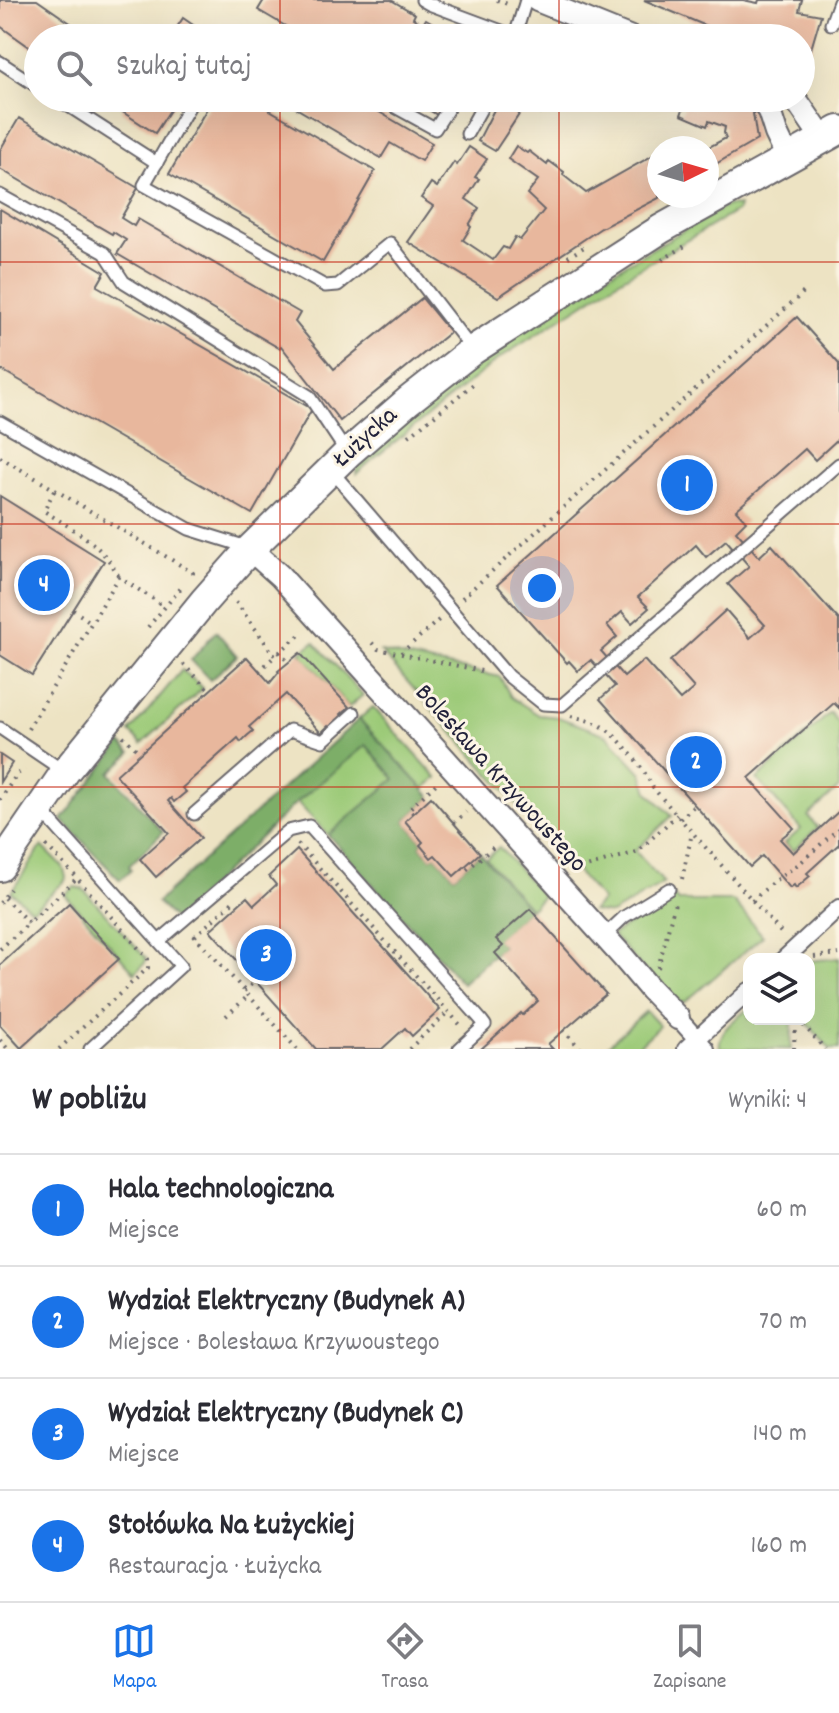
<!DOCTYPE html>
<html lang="pl">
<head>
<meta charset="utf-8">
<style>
  :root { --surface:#fff; --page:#f7f7f7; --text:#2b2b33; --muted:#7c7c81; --line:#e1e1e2; --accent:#1a73e8 }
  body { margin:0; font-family:Dekko,sans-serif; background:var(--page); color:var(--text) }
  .controls { position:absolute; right:24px; bottom:24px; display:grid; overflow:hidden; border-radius:16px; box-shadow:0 8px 32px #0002 }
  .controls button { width:72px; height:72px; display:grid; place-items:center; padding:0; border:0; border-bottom:2px solid var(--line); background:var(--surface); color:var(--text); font:40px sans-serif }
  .compass { position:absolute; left:647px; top:136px; width:72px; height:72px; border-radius:50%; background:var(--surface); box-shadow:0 8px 32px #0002; rotate:85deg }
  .you { position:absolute; left:542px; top:588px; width:28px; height:28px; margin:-20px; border:6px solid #fff; border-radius:50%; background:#1a73e8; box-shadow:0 0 0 12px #1a73e833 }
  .badge { display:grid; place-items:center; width:52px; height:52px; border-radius:50%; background:var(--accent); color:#fff; font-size:26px; font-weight:700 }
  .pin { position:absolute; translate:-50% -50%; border:4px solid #fff; box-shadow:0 2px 8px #0006 }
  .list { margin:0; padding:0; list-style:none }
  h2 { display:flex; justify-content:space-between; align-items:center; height:104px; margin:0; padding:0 32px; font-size:34px }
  h2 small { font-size:26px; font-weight:400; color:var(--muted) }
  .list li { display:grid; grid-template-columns:52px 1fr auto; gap:24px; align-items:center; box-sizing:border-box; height:112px; padding:0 32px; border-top:2px solid var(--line) }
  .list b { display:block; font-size:30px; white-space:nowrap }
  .list p { margin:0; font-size:26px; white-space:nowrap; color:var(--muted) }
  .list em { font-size:26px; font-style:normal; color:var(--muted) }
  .icon { flex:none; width:44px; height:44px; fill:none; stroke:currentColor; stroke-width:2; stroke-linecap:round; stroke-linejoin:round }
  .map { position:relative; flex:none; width:839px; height:1049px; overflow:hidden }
  .search { position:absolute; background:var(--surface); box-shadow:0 8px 32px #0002; left:24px; right:24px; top:24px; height:88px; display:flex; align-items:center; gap:20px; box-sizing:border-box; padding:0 28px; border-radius:44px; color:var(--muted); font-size:30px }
  .sheet { height:552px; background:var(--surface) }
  nav { display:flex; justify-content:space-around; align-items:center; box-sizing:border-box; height:112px; border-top:2px solid var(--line); background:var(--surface); font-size:22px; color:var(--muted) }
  nav a { display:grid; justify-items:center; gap:4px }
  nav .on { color:var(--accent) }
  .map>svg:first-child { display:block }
  .green { fill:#9cca78; stroke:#5f765a; stroke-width:2 }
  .forest { fill:#7dae68; stroke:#506852; stroke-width:2 }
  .building { fill:#e8b79d; fill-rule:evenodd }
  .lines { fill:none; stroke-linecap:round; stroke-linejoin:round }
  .service-casing { stroke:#69666b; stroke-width:15 }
  .pedestrian-casing { stroke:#69666b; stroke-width:20 }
  .minor-casing { stroke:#69666b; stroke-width:26 }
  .tertiary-casing { stroke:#69666b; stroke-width:32 }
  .path { stroke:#69666b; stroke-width:4; stroke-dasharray:2 6; stroke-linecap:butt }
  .service { stroke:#fff; stroke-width:11 }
  .pedestrian { stroke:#fff; stroke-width:16 }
  .minor { stroke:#fff; stroke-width:22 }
  .tertiary { stroke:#fff; stroke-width:28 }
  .grid { fill:none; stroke:#c8321e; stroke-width:2; stroke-opacity:0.55 }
  .labels { text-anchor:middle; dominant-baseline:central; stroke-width:6; stroke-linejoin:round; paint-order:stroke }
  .street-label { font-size:26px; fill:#22223b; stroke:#fcf5e5 }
</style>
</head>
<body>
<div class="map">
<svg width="839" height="1049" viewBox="0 0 839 1049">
  <rect width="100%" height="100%" fill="#fcf5e5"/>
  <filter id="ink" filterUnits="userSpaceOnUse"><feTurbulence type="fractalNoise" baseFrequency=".0125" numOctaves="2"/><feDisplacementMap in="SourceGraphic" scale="16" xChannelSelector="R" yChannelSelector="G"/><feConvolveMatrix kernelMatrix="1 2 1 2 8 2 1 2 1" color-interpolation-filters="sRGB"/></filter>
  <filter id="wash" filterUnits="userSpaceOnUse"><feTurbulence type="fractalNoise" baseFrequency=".006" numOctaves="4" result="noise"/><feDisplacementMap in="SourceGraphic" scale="32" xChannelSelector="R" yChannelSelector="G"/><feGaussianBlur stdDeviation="1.8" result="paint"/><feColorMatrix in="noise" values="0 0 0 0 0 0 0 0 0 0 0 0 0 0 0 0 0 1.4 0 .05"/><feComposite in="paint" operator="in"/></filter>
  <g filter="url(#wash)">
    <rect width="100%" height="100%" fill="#ede3c3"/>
    <g class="green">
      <polygon points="728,205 739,206 738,210 618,281 497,360 371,461 356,474 356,468 359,459 461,374 579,291"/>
      <polygon points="314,642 363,695 349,707 300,653"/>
      <polygon points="381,652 500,677 511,697 539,715 558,717 607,735 642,773 648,792 672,816 635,851 664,883 611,914 592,911 602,900"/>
      <polygon points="182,670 203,688 142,744 130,732"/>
      <polygon points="373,707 437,778 424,789 359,719"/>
      <polygon points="830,713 839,724 839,788 808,816 818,828 793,851 785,843 801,829 757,779"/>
      <polygon points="366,744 395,779 328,835 297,802"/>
      <polygon points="42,846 63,867 66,877 65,881 35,908 31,909 11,892"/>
      <polygon points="499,847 543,896 530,909 486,859"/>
      <polygon points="74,887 83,889 146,958 145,963 135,973 65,895"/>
      <polygon points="674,896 678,901 733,901 763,936 685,1002 673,1001 612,935"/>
      <polygon points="839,958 839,1049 830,1049 803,1019 809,1019 809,961"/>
      <path d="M749,1008v11h43l-1,30h-71c-3,-19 16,-30 29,-41z"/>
      <polygon points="646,1011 660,1026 635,1049 604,1049"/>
    </g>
    <g class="forest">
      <polygon points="216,631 237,656 210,680 191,660"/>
      <polygon points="359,719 431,797 405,821 423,842 420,846 431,858 435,855 454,876 480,853 530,909 497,939 503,946 462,983 328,835 395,779 366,745 297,802 175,920 157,902"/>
      <polygon points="121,743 131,753 110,773 163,832 129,866 131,870 120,880 62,820"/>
    </g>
    <g id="blocks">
      <g class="building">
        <polygon points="0,0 37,0 92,38 38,38 38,53 0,26"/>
        <polygon points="264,0 391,0 415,14 413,18 423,24 426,19 459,38 306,38 258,10"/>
        <polygon points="644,0 743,0 758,3 759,0 802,0 799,11 821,15 811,49 801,47 801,38 752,38 723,33"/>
        <polygon points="183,18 212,38 170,38"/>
        <polygon points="129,98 178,98 155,133 121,111"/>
        <polygon points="213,98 249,98 375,171 323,262 169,174"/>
        <polygon points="279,98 380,98 374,109 432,143 421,161 390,143 381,158"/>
        <polygon points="409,98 449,98 439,116"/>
        <polygon points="500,98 551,98 540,114 526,104 495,151 478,141"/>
        <polygon points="687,98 745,98 751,100 757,140 707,169 707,148 726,138 724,133 725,127 709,121 707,126 681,115"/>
        <polygon points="19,118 138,188 121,218 134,226 138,219 300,313 295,322 334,369 422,298 450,332 340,421 281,346 279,348 117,254 126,240 113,232 112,234 0,169 0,150"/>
        <polygon points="516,146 527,153 529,151 547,165 549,161 564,172 563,175 586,193 659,152 659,198 601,228 498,297 408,242 433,206 421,198 431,183 437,187 454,162 457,165 469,147 487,159 475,177 479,179 466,199 479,208 469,225 471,227 463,240 493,260 503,247 508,249 515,237 520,240 544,210 527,194 538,180 508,159"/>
        <polygon points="0,209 105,272 97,286 312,409 252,514 0,369"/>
        <path d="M797,317l42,47v74l-24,22 -10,-11 -69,61 10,11 -10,10 23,26 13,-12 67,75v88l-5,-5 -85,75 45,50 -14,11 13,14 46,-42v33l-32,29 3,3 -14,12 -2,-3 -4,3 -28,-32 -12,11 -150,-168 15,-13 -24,-26 -13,11 -9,-10 -2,2 -70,-78zM726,540l23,26 -21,18 37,41 -15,13 -24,-28 -56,51 24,27 -14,12 -36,-40 -20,17 -23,-26 16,-14 -10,-12 15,-13 10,11 17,-15 -11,-11 58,-52 10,12z"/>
        <polygon points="0,496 104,561 32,675 0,655"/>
        <polygon points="300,653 349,707 341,714 345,719 331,731 328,726 321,733 286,694 249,727 253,731 247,736 241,742 238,738 182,788 186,792 174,802 171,798 168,801 201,838 156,877 140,859 169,833 116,775 247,657 270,683 279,672 278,671"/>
        <polygon points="0,755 12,763 0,782"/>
        <polygon points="431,797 480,853 454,876 435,855 431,858 420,845 423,842 405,821"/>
        <polygon points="297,850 440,1010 412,1036 405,1028 382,1049 316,1049 210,930 247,897 254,905 276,885 269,876"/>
        <polygon points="69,903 119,959 21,1048 0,1025 0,965"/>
        <polygon points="530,909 606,994 548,1044 553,1049 481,1049 521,1013 523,1015 538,1001 495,953 503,946 496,939"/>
      </g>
    </g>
  </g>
  <g filter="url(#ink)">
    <use href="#blocks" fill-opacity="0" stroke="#69666b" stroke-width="2"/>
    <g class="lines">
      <g class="service-casing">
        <g id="service">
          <polyline points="422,0 429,4 515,36 526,0"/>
          <polyline points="831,24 839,2"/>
          <polyline points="0,62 38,87"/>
          <polyline points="56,98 157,163"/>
          <polyline points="194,98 144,185 325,286 338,285 390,243 472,349"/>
          <polyline points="395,107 435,129 455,98"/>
          <polyline points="467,134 487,98"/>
          <polyline points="0,195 105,253 124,282 309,396 347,453"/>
          <polyline points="0,422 189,529 250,548"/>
          <polyline points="331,470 508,676 543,704 562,705 839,464"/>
          <polyline points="0,728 65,772"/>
          <polyline points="40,809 181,966 90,1049"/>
          <polyline points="194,814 290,730 323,741 354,713"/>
          <polyline points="604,936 624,917 669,889"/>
          <polyline points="159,941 288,831 309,826 482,1021 485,1025 459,1049"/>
        </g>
      </g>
      <g class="pedestrian-casing">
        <g id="pedestrian">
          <polyline points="784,959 839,908"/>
          <polyline points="678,1018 706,1049"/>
          <polyline points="686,1049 749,991"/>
        </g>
      </g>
      <g class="minor-casing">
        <g id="minor">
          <polyline points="537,0 631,38"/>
          <polyline points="760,98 769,111 776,133 788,158"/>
          <polyline points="788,98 799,104 823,139"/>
          <polyline points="250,549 280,576 623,957 650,989 678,1018"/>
        </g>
      </g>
      <g class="tertiary-casing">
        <polyline id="tertiary" points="0,867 65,772 204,601 250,549 347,454 408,401 473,350 661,229 839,130"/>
      </g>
      <g class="path">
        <polyline points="497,0 510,5"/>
        <polyline points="568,257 584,247"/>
        <polyline points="662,260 685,246"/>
        <polyline points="409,436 477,381"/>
        <polyline points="0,457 167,557 193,573 192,575"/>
        <path d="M54,491l-10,20c31,20 57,31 75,66"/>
        <polyline points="462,598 805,291"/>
        <polyline points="236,602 275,656 303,632"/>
        <polyline points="73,610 92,623"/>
        <polyline points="148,627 181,588"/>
        <polyline points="372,643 378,649 482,671"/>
        <polyline points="279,652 288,662"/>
        <polyline points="401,653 441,618"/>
        <polyline points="183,664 210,691"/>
        <polyline points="259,671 275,656"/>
        <path d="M571,716c11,3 22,5 32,11 17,10 42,43 50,61l131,148"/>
        <polyline points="28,729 119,577 164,606"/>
        <polyline points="123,736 140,753"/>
        <polyline points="0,800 17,774 25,770"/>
        <polyline points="413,813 409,809 438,782"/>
        <polyline points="680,819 695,805"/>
        <polyline points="454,823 466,812"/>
        <polyline points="298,844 463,1028"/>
        <polyline points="461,869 464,872 496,845"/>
        <polyline points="573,871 637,852 677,815"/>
        <polyline points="682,879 692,833"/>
        <polyline points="4,898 29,923 77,878 44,843"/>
        <polyline points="752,901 773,882 800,863 839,828"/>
        <polyline points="0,903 10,889"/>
        <polyline points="194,935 297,1049"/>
        <polyline points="195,936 235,900"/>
        <polyline points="0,949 29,923"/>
        <polyline points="814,957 839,954"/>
        <polyline points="658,968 675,903"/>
        <polyline points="244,991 255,981"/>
        <polyline points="226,1016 248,996"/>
        <polyline points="798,1019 825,1049"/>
        <polyline points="563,1030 581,1049"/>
        <polyline points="0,1040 8,1049"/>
        <polyline points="59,1049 148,968 148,959 77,878"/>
        <polyline points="409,1049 448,1012"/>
        <polyline points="794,1049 795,1019"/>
      </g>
      <use href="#service" class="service"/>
      <use href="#pedestrian" class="pedestrian"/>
      <use href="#minor" class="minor"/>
      <use href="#tertiary" class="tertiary"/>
    </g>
  </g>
  <path class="grid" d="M280,0v38M559,0v38M280,98v951M559,98v951M0,262h839M0,524h839M0,787h839"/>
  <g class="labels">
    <g class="street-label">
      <text transform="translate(366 438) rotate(-42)">Łużycka</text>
      <text transform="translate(500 779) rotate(48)">Bolesława Krzywoustego</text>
    </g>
  </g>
</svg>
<div class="controls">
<button><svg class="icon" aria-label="layers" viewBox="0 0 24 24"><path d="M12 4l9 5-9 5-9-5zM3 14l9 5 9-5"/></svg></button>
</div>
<svg class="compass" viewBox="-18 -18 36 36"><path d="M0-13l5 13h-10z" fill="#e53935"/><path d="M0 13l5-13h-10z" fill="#7c7c81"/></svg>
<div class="you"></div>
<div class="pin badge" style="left:687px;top:485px">1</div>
<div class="pin badge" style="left:696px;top:762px">2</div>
<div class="pin badge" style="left:266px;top:955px">3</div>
<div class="pin badge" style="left:44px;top:585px">4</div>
<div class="search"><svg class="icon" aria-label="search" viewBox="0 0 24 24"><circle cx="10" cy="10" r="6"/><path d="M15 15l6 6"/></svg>Szukaj tutaj</div>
</div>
<section class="sheet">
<h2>W pobliżu<small>Wyniki: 4</small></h2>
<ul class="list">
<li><span class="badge">1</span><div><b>Hala technologiczna</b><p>Miejsce</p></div><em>60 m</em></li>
<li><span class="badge">2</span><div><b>Wydział Elektryczny (Budynek A)</b><p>Miejsce · Bolesława Krzywoustego</p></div><em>70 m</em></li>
<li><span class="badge">3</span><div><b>Wydział Elektryczny (Budynek C)</b><p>Miejsce</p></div><em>140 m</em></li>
<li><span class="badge">4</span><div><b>Stołówka Na Łużyckiej</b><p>Restauracja · Łużycka</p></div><em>160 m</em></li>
</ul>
</section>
<nav>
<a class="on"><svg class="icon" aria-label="map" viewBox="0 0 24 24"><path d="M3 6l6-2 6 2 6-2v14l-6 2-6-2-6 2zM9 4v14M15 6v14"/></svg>Mapa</a>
<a><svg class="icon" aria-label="directions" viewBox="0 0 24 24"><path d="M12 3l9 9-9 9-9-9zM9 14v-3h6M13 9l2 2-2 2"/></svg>Trasa</a>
<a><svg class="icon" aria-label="saved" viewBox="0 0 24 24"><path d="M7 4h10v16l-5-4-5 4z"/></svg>Zapisane</a>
</nav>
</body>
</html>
